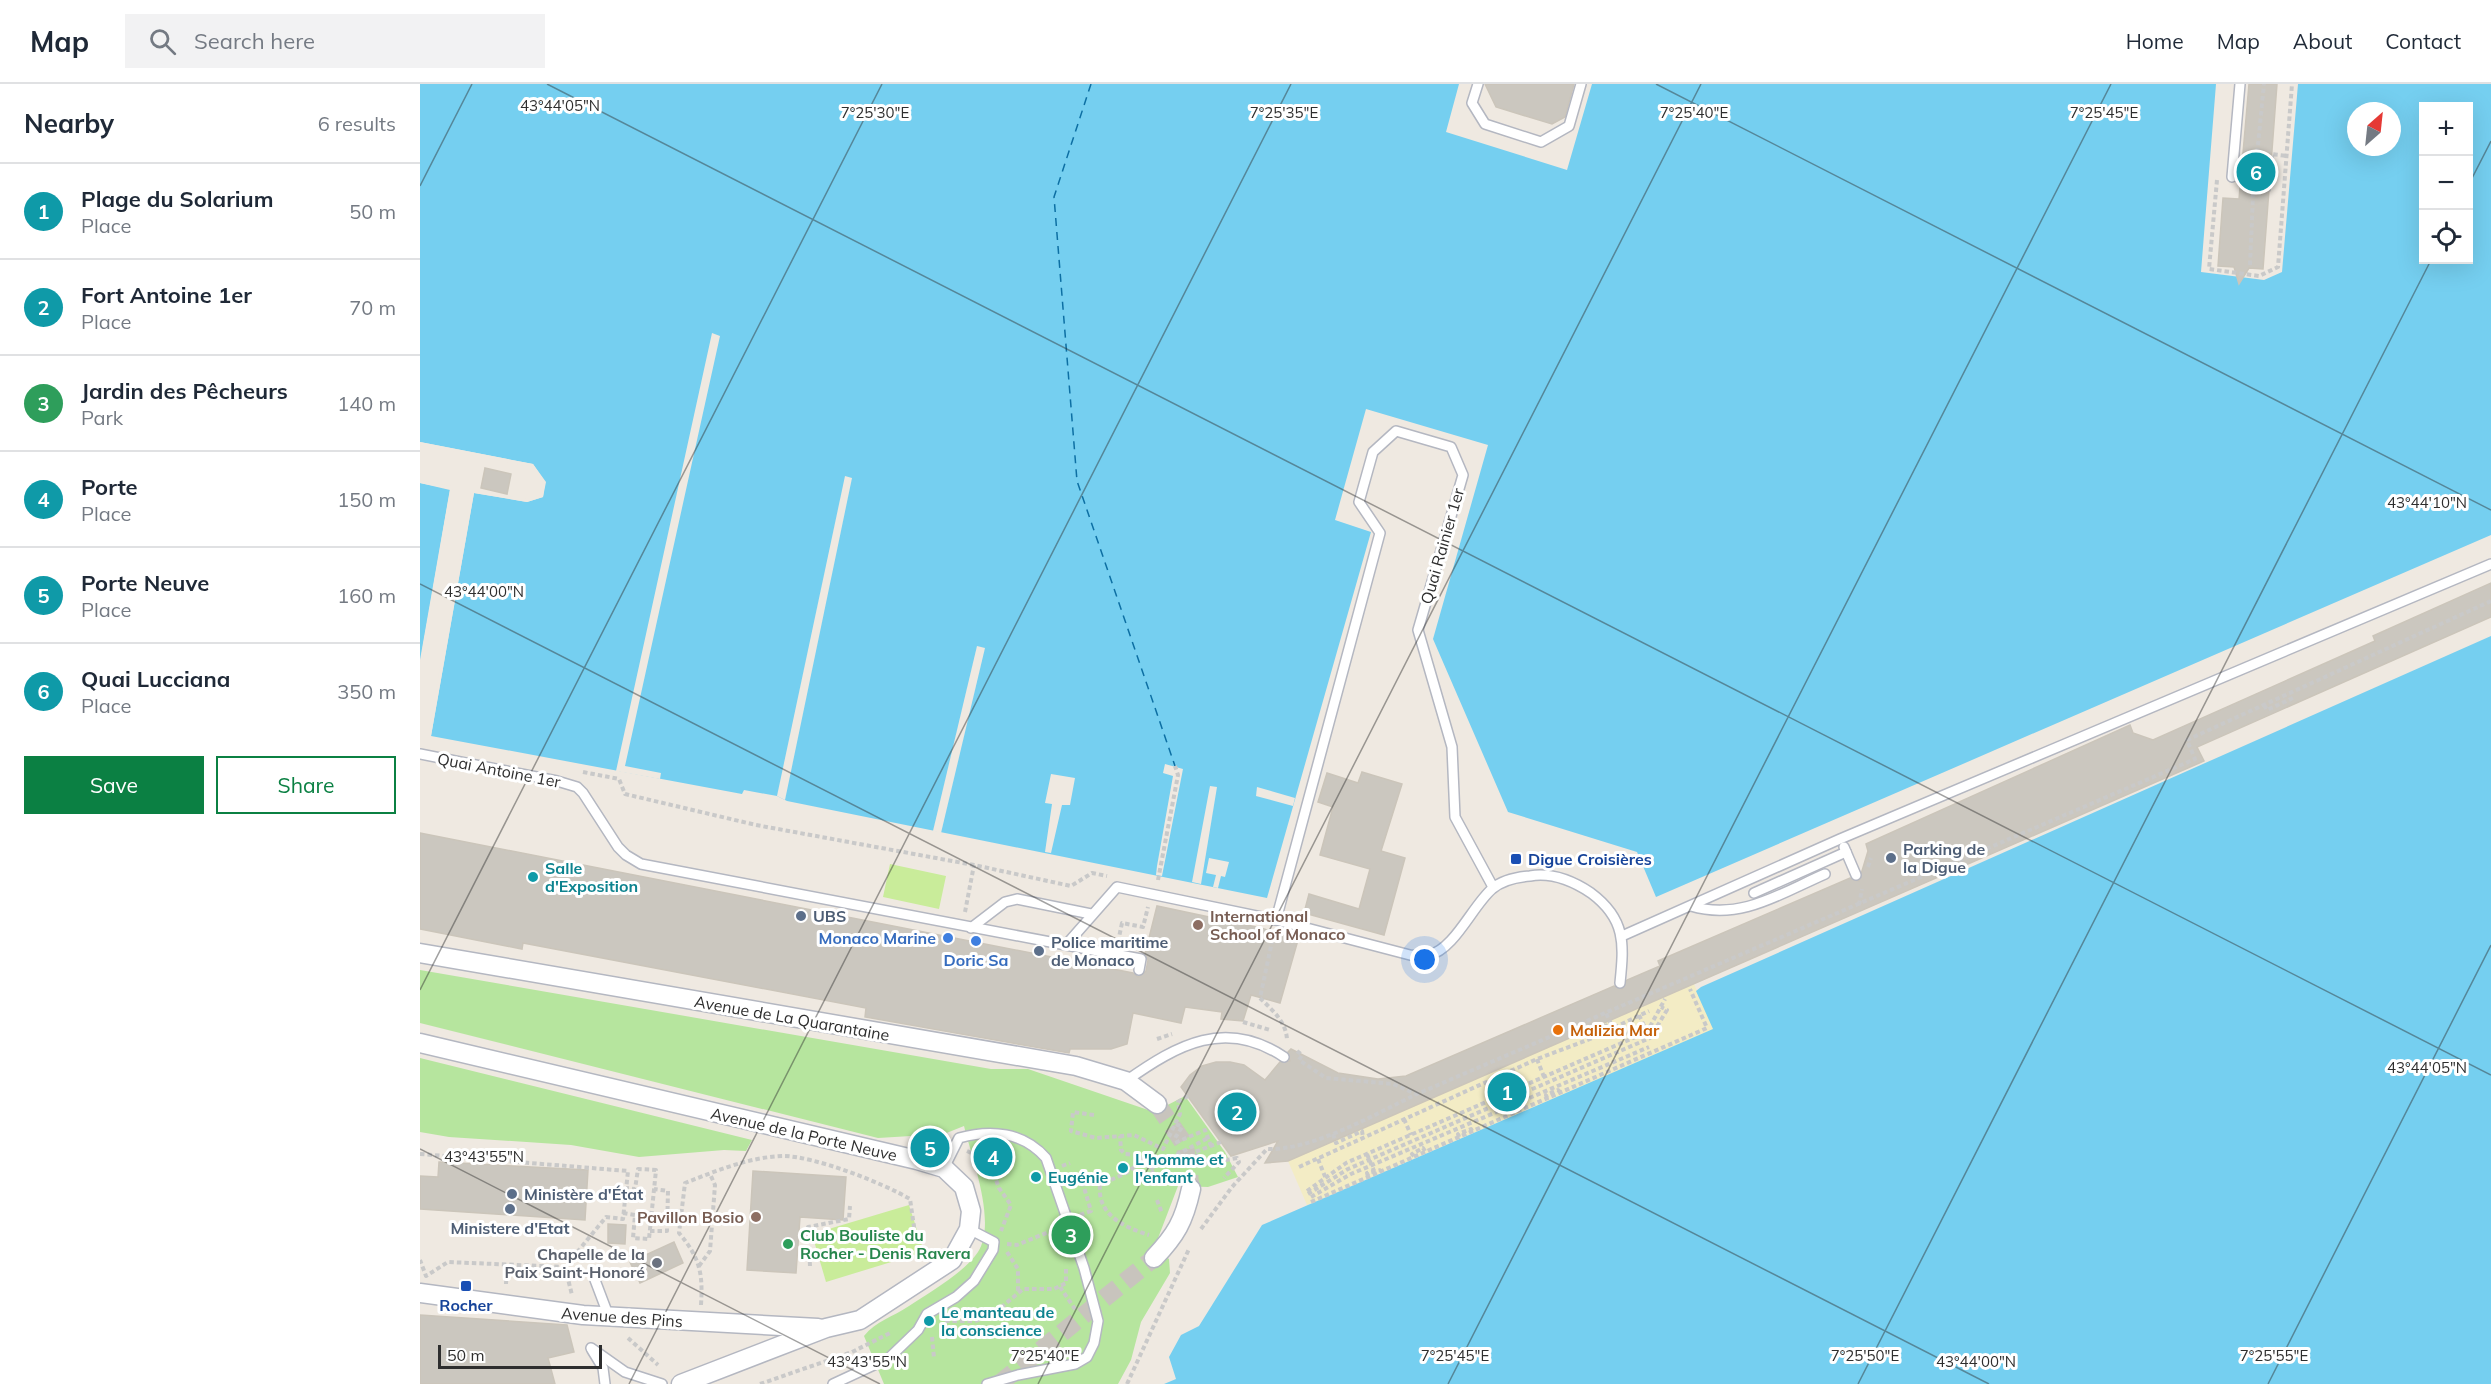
<!DOCTYPE html>
<html lang="en">
<head>
<meta charset="utf-8">
<style>
  :root { --surface:#fff; --page:#f2f2f3; --text:#1f2937; --muted:#747a83; --line:#e0e1e3; --accent:#0b8043 }
  body { margin:0; font-family:Mulish,sans-serif; background:var(--page); color:var(--text) }
  .controls { position:absolute; right:18px; top:18px; display:grid; overflow:hidden; border-radius:0px; box-shadow:0 6px 24px #0002 }
  .controls button { width:54px; height:54px; display:grid; place-items:center; padding:0; border:0; border-bottom:2px solid var(--line); background:var(--surface); color:var(--text); font:30px sans-serif }
  .compass { position:absolute; left:1927px; top:18px; width:54px; height:54px; border-radius:50%; background:var(--surface); box-shadow:0 6px 24px #0002; rotate:27deg }
  .scale { position:absolute; left:18px; bottom:15px; width:164px; box-sizing:border-box; padding-left:6px; border:3px solid #2e2e2e; border-top:0; font-size:16px; line-height:21px; white-space:nowrap; color:#2e2e2e; -webkit-text-stroke:4px #fff; paint-order:stroke }
  .you { position:absolute; left:1005px; top:876px; width:21px; height:21px; margin:-15px; border:4px solid #fff; border-radius:50%; background:#1a73e8; box-shadow:0 0 0 9px #1a73e833 }
  .badge { display:grid; place-items:center; width:39px; height:39px; border-radius:50%; background:var(--accent); color:#fff; font-size:20px; font-weight:700 }
  .pin { position:absolute; translate:-50% -50%; border:3px solid #fff; box-shadow:0 2px 6px #0006 }
  .list { margin:0; padding:0; list-style:none }
  h2 { display:flex; justify-content:space-between; align-items:center; height:78px; margin:0; padding:0 24px; font-size:26px }
  h2 small { font-size:20px; font-weight:400; color:var(--muted) }
  .list li { display:grid; grid-template-columns:39px 1fr auto; gap:18px; align-items:center; box-sizing:border-box; height:96px; padding:0 24px; border-top:2px solid var(--line) }
  .list b { display:block; font-size:22px; white-space:nowrap }
  .list p { margin:0; font-size:20px; white-space:nowrap; color:var(--muted) }
  .list em { font-size:20px; font-style:normal; color:var(--muted) }
  .actions { display:flex; gap:12px; padding:18px 24px }
  .actions a { flex:1; padding:14px 0; border:2px solid var(--accent); border-radius:0px; text-align:center; font-size:21px; color:var(--accent) }
  .actions .main { background:var(--accent); color:#fff }
  .icon { flex:none; width:33px; height:33px; fill:none; stroke:currentColor; stroke-width:2; stroke-linecap:round; stroke-linejoin:round }
  .map { position:relative; flex:none; width:2071px; height:1300px; overflow:hidden }
  header { display:flex; align-items:center; gap:36px; box-sizing:border-box; height:84px; padding:0 30px; background:var(--surface); border-bottom:2px solid var(--line) }
  header strong { font-size:28px }
  nav { display:flex; gap:33px; margin-inline-start:auto; font-size:21px }
  .search { width:420px; height:54px; background:var(--page); display:flex; align-items:center; gap:15px; box-sizing:border-box; padding:0 21px; border-radius:0px; color:var(--muted); font-size:22px }
  main { display:flex }
  aside { flex:1; background:var(--surface) }
  .map>svg:first-child { display:block }
  .green { fill:#b6e59e }
  .sand { fill:#f3ecc5 }
  .pitch { fill:#c9ec9a }
  .water { fill:#75cff0; fill-rule:evenodd }
  .pier { fill:#efe9e1 }
  .lines { fill:none; stroke-linecap:round; stroke-linejoin:round }
  .ferry { stroke:#0d6fa3; stroke-width:1.5; stroke-dasharray:8 6; stroke-linecap:butt }
  .building { fill:#cbc7bf; stroke:#cbc5ba; stroke-width:1.5 }
  .minor-tunnel { stroke:#c8c4bd; stroke-width:18; stroke-dasharray:18 9; stroke-linecap:butt }
  .service-casing { stroke:#b4b7c1; stroke-width:12 }
  .minor-casing { stroke:#b4b7c1; stroke-width:21 }
  .path { stroke:#c9c9c9; stroke-width:4; stroke-dasharray:4.5 3; stroke-linecap:butt }
  .service { stroke:#fff; stroke-width:9 }
  .minor { stroke:#fff; stroke-width:18 }
  .ticks { fill:none; stroke:#2e2e2e; stroke-width:1.5; stroke-opacity:0.45 }
  .service-dot { fill:#5c6f8a; stroke:#fff; stroke-width:2 }
  .transit-dot { fill:#1a4fb4; stroke:#fff; stroke-width:2 }
  .culture-dot { fill:#0f9aa8; stroke:#fff; stroke-width:2 }
  .education-dot { fill:#8d6e63; stroke:#fff; stroke-width:2 }
  .shop-dot { fill:#3f7fe0; stroke:#fff; stroke-width:2 }
  .food-dot { fill:#e8710a; stroke:#fff; stroke-width:2 }
  .leisure-dot { fill:#2e9e5b; stroke:#fff; stroke-width:2 }
  .worship-dot { fill:#6b7280; stroke:#fff; stroke-width:2 }
  .labels { text-anchor:middle; dominant-baseline:central; stroke-width:6; stroke-linejoin:round; paint-order:stroke }
  .street-label { font-size:16px; fill:#2e2e2e; stroke:#fff }
  .service-label { font-size:16px; font-weight:bold; fill:#4e5e75; stroke:#fff; text-anchor:start }
  .transit-label { font-size:16px; font-weight:bold; fill:#164399; stroke:#fff; text-anchor:start }
  .culture-label { font-size:16px; font-weight:bold; fill:#0d838f; stroke:#fff; text-anchor:start }
  .education-label { font-size:16px; font-weight:bold; fill:#785e54; stroke:#fff; text-anchor:start }
  .shop-label { font-size:16px; font-weight:bold; fill:#366cbe; stroke:#fff; text-anchor:end }
  .food-label { font-size:16px; font-weight:bold; fill:#c56008; stroke:#fff; text-anchor:start }
  .leisure-label { font-size:16px; font-weight:bold; fill:#27864d; stroke:#fff; text-anchor:start }
  .worship-label { font-size:16px; font-weight:bold; fill:#5b616d; stroke:#fff; text-anchor:end }
  .ticks-label { font-size:15px; text-anchor:middle; fill:#2e2e2e; stroke:#fff; stroke-width:6; stroke-linejoin:round; paint-order:stroke }
</style>
</head>
<body>
<header>
<strong>Map</strong>
<div class="search"><svg class="icon" aria-label="search" viewBox="0 0 24 24"><circle cx="10" cy="10" r="6"/><path d="M15 15l6 6"/></svg>Search here</div>
<nav><a>Home</a><a>Map</a><a>About</a><a>Contact</a></nav>
</header>
<main>
<aside>
<h2>Nearby<small>6 results</small></h2>
<ul class="list">
<li><span class="badge" style="background:#0f9aa8">1</span><div><b>Plage du Solarium</b><p>Place</p></div><em>50 m</em></li>
<li><span class="badge" style="background:#0f9aa8">2</span><div><b>Fort Antoine 1er</b><p>Place</p></div><em>70 m</em></li>
<li><span class="badge" style="background:#2e9e5b">3</span><div><b>Jardin des Pêcheurs</b><p>Park</p></div><em>140 m</em></li>
<li><span class="badge" style="background:#0f9aa8">4</span><div><b>Porte</b><p>Place</p></div><em>150 m</em></li>
<li><span class="badge" style="background:#0f9aa8">5</span><div><b>Porte Neuve</b><p>Place</p></div><em>160 m</em></li>
<li><span class="badge" style="background:#0f9aa8">6</span><div><b>Quai Lucciana</b><p>Place</p></div><em>350 m</em></li>
</ul>
<div class="actions"><a class="main">Save</a><a>Share</a></div>
</aside>
<div class="map">
<svg width="2071" height="1300" viewBox="0 0 2071 1300">
  <rect width="100%" height="100%" fill="#efe9e1"/>
  <g class="green">
    <path d="M0,886l571,99h37l126,43 31,-16 40,56 13,25 -30,10 -30,-1 -23,60 14,13 1,14 -29,49 -10,38 -13,24h-234l-20,-48c12,-15 29,-19 45,-30 21,-14 56,-34 69,-54 19,-30 -6,-93 -14,-126l-20,8 -66,4 -458,-115z"/>
    <polygon points="0,974 332,1056 326,1067 304,1066 219,1073 151,1061 29,1053 0,1048"/>
  </g>
  <polygon class="sand" points="1274,900 1294,945 887,1121 868,1077"/>
  <g class="pitch">
    <polygon points="470,780 526,792 519,825 463,813"/>
    <polygon points="489,1121 504,1168 406,1198 392,1150"/>
  </g>
  <g class="water">
    <path d="M0,0h1039l-13,48 121,38 25,-86h624l-15,188 63,8 18,-8 16,-188h193v451l-835,362 -19,-45 -129,-40 -75,-173 55,-194 -122,-36 -31,111 36,12 -104,366 -480,-97 -10,-5 -33,-6 -2,4 -311,-58 43,-243 53,9 16,-5 2,-15 -12,-18 -113,-22zM2004,22h44v154h-44zM1936,27h36v36h-36z"/>
    <polygon points="0,399 30,405 0,576"/>
    <polygon points="2071,552 2071,1300 744,1300 756,1295 749,1273 761,1251 779,1242 842,1141 1293,945 1276,907 1281,903"/>
  </g>
  <g class="pier">
    <polygon points="292,249 300,252 205,682 241,689 240,695 196,687"/>
    <polygon points="0,358 113,380 126,398 123,413 107,418 54,409 11,652 8,651 51,408 55,406 107,415 120,411 122,398 112,383 0,361"/>
    <polygon points="425,392 432,394 365,716 357,712"/>
    <polygon points="0,396 31,402 33,405 3,576 0,579 30,406 0,399"/>
    <polygon points="557,562 565,564 521,749 513,747"/>
    <polygon points="745,680 763,685 742,792 736,791 737,782 753,692 743,689"/>
    <polygon points="631,690 655,694 650,721 642,721 631,769 625,768 632,720 625,719"/>
    <polygon points="790,702 797,703 781,800 772,798"/>
    <polygon points="837,703 875,714 873,722 836,712"/>
    <polygon points="789,774 809,778 805,793 801,792 798,804 793,803 796,791 786,789"/>
  </g>
  <g class="lines">
    <polyline class="ferry" points="671,0 634,113 657,397 755,682"/>
  </g>
  <g class="building">
    <polygon points="1065,0 1154,0 1145,33 1132,40 1076,23"/>
    <polygon points="1829,0 1857,0 1843,185 1829,184 1819,200 1814,183 1798,182 1803,114 1819,115"/>
    <polygon points="65,384 91,390 87,410 61,404"/>
    <polygon points="2071,499 2071,533 1777,663 1784,677 868,1077 845,1079 858,1057 811,1072 761,1003 770,991 782,982 796,978 810,978 824,981 845,996 860,978 870,977 868,968 871,965 918,989 958,995 986,992 1194,902 1202,905 1207,896 1240,882 1238,877 1430,794 1439,797 1448,767 1446,760 1710,641 1713,649 1733,656 1955,557 1953,552"/>
    <polygon points="942,688 982,700 961,767 985,774 964,851 884,829 889,810 939,825 950,785 900,771 913,723 898,718 907,689 938,699"/>
    <polygon points="0,749 713,889 718,893 726,887 728,876 725,870 737,822 841,844 878,856 860,919 831,911 823,937 801,935 802,928 765,923 761,939 713,929 707,960 691,965 650,965 649,969 445,933 446,924 103,859 102,865 0,845"/>
    <polygon points="19,1078 168,1086 165,1136 0,1125 0,1092 18,1093"/>
    <polygon points="333,1087 426,1093 423,1136 380,1133 376,1189 327,1186"/>
    <polygon points="188,1140 206,1141 205,1160 188,1159"/>
    <polygon points="254,1158 263,1179 220,1199 210,1178"/>
    <polygon points="0,1231 147,1241 154,1268 128,1274 135,1300 0,1300"/>
  </g>
  <g class="lines">
    <g class="minor-tunnel">
      <polyline points="737,1020 765,1061 771,1105"/>
      <polyline points="579,1300 734,1174"/>
    </g>
    <g class="service-casing">
      <g id="service">
        <polyline points="1058,0 1052,19 1065,40 1121,58 1149,42 1161,0"/>
        <polyline points="1812,93 1820,0"/>
        <path d="M0,670l137,27 20,6 6,6 35,54 8,8 15,9 425,81 51,-58 159,33 134,35c6,0 13,1 19,0 25,-5 44,-50 63,-66 10,-9 26,-12 38,-13 23,-4 43,5 61,17 35,26 33,51 29,90"/>
        <polyline points="1424,763 1436,791"/>
        <polyline points="1334,809 1426,768"/>
        <path d="M1271,822c50,15 90,-13 134,-32"/>
        <polyline points="856,836 960,449 939,418 953,368 976,347 1031,363 1043,391 998,546 1032,663 1035,733 1073,803"/>
        <polyline points="551,844 585,818 597,815 671,830"/>
        <polyline points="1202,852 1420,755 2071,480"/>
        <polyline points="646,861 721,875 719,886"/>
        <path d="M706,997c52,-37 100,-63 158,-24"/>
        <path d="M524,1084l15,-30c32,-9 64,-6 87,20l38,110 14,53 -4,22 -7,14 -12,7 -57,11 -31,9"/>
        <polyline points="175,1196 189,1233"/>
        <polyline points="171,1264 205,1288 242,1300"/>
        <polyline points="172,1266 183,1284 185,1300"/>
        <polyline points="413,1300 469,1274 498,1246 507,1230 536,1213 554,1197 573,1166 574,1158 549,1145"/>
      </g>
    </g>
    <g class="minor-casing">
      <g id="minor">
        <polyline points="0,869 656,982 706,997 737,1020"/>
        <polyline points="0,959 497,1076 524,1084 544,1103 551,1127 549,1145 532,1176 440,1236 406,1244 261,1300"/>
        <path d="M734,1174c22,-23 30,-37 37,-69"/>
        <polyline points="0,1209 163,1231 398,1244"/>
      </g>
    </g>
    <g class="path">
      <polyline points="1797,96 1789,185 1839,192 1858,183 1872,0"/>
      <polyline points="1834,104 1849,106 1852,70 1867,72"/>
      <polyline points="1830,181 1833,112 1844,0"/>
      <polyline points="1844,621 1847,626 1873,614"/>
      <polyline points="163,688 199,695 205,710 336,741 554,781 651,802 672,789 687,792"/>
      <polyline points="1448,783 1451,774"/>
      <polyline points="738,796 758,691 755,682"/>
      <polyline points="1439,821 1442,805"/>
      <polyline points="545,828 554,781"/>
      <path d="M854,848l-14,66c12,12 27,24 27,43"/>
      <polyline points="698,858 702,839 723,843 728,823"/>
      <polyline points="1219,931 1227,948"/>
      <polyline points="823,938 850,946"/>
      <polyline points="737,955 752,950"/>
      <polyline points="1170,955 1169,948 1191,940 1186,929"/>
      <polyline points="877,967 882,971 879,976 906,994 973,1000 996,1010"/>
      <polyline points="1117,975 1124,993"/>
      <polyline points="1081,1012 1088,1028"/>
      <polyline points="1127,1014 1126,1011 1138,1006 1140,1008"/>
      <polyline points="674,1031 653,1028 651,1047 676,1054 714,1051 743,1065 760,1030 758,1018 768,1012"/>
      <polyline points="984,1035 991,1051"/>
      <polyline points="756,1040 762,1043 755,1054 757,1058 785,1046 791,1062"/>
      <polyline points="913,1050 916,1059 942,1047 943,1053"/>
      <polyline points="1039,1053 1038,1050 1051,1045 1052,1047"/>
      <polyline points="801,1058 775,1068 780,1081 817,1074 819,1078 804,1094"/>
      <polyline points="547,1067 569,1077 579,1104 591,1121 581,1147"/>
      <polyline points="0,1070 208,1087 203,1135 186,1133 145,1183 28,1178 6,1192 0,1176"/>
      <polyline points="947,1070 954,1087"/>
      <polyline points="994,1072 992,1070 1003,1064 1005,1067"/>
      <polyline points="898,1075 906,1095"/>
      <polyline points="733,1076 727,1081 737,1094 740,1091"/>
      <polyline points="642,1082 650,1079"/>
      <polyline points="879,1083 1117,975 1170,955 1229,927"/>
      <polyline points="730,1085 788,1054"/>
      <polyline points="948,1092 947,1089 961,1086"/>
      <path d="M680,1101c-3,30 24,42 49,50"/>
      <polyline points="887,1107 926,1079 1227,948 1245,915"/>
      <polyline points="888,1110 928,1085 1230,954 1247,926 1241,923"/>
      <polyline points="891,1113 931,1090 1229,963"/>
      <polyline points="737,1116 742,1129"/>
      <polyline points="891,1118 1287,944 1270,905"/>
      <polyline points="247,1127 262,1127"/>
      <polyline points="203,1129 215,1131 213,1154 229,1155 236,1086 218,1085 215,1105 206,1104"/>
      <polyline points="660,1131 671,1127 663,1100 668,1093 680,1101 708,1088 723,1076 716,1071 705,1070 701,1066 700,1052"/>
      <polyline points="293,1132 318,1135"/>
      <path d="M781,1145l31,-42 35,-38c45,2 110,-36 150,-55l778,-335 -8,-19 304,-139"/>
      <polyline points="230,1147 247,1147 248,1107 234,1105"/>
      <polyline points="587,1160 597,1161 636,1145"/>
      <polyline points="587,1168 598,1185 598,1207"/>
      <polyline points="279,1182 290,1167 295,1101 290,1090"/>
      <polyline points="390,1182 388,1143 429,1135 430,1122"/>
      <polyline points="145,1183 152,1211"/>
      <polyline points="86,1200 87,1180"/>
      <polyline points="640,1203 657,1228"/>
      <path d="M281,1221c2,-32 -1,-47 -22,-72l6,-50c31,-12 64,-26 98,-27 31,0 100,27 127,43l9,62"/>
      <polyline points="525,1237 555,1237 572,1231 603,1205 634,1205 646,1199 646,1185"/>
      <polyline points="512,1253 514,1274"/>
      <polyline points="208,1254 238,1281"/>
      <polyline points="340,1300 432,1268 472,1248"/>
      <polyline points="707,1300 769,1165"/>
    </g>
    <use href="#service" class="service"/>
    <use href="#minor" class="minor"/>
  </g>
  <path class="ticks" d="M127,0l1944,991M1236,0l835,426M0,102l52,-102M2048,102l23,-45M0,500l1569,800M0,906l462,-906M0,1065l460,235M209,1300l662,-1300M618,1300l663,-1300M1028,1300l663,-1300M1438,1300l573,-1124M1848,1300l223,-439"/>
  <g class="service-dot">
    <circle cx="1471" cy="774" r="6"/>
    <circle cx="381" cy="832" r="6"/>
    <circle cx="619" cy="867" r="6"/>
    <circle cx="92" cy="1110" r="6"/>
    <circle cx="90" cy="1125" r="6"/>
  </g>
  <g class="transit-dot">
    <rect x="1090" y="769" width="12" height="12" rx="3"/>
    <rect x="40" y="1196" width="12" height="12" rx="3"/>
  </g>
  <g class="culture-dot">
    <circle cx="113" cy="793" r="6"/>
    <circle cx="703" cy="1084" r="6"/>
    <circle cx="616" cy="1093" r="6"/>
    <circle cx="509" cy="1237" r="6"/>
  </g>
  <g class="education-dot">
    <circle cx="778" cy="841" r="6"/>
    <circle cx="336" cy="1133" r="6"/>
  </g>
  <g class="shop-dot">
    <circle cx="528" cy="854" r="6"/>
    <circle cx="556" cy="857" r="6"/>
  </g>
  <circle class="food-dot" cx="1138" cy="946" r="6"/>
  <circle class="leisure-dot" cx="368" cy="1160" r="6"/>
  <circle class="worship-dot" cx="237" cy="1179" r="6"/>
  <g class="labels">
    <g class="street-label">
      <text transform="translate(1022 462) rotate(-74)">Quai Rainier 1er</text>
      <text transform="translate(79 686) rotate(11)">Quai Antoine 1er</text>
      <text transform="translate(372 934) rotate(10)">Avenue de La Quarantaine</text>
      <text transform="translate(384 1050) rotate(13)">Avenue de la Porte Neuve</text>
      <text transform="translate(202 1233) rotate(4)">Avenue des Pins</text>
    </g>
    <g class="service-label">
      <text x="1483" y="765">Parking de<tspan x="1483" dy="18">la Digue</tspan></text>
      <text x="393" y="832">UBS</text>
      <text x="631" y="858">Police maritime<tspan x="631" dy="18">de Monaco</tspan></text>
      <text x="104" y="1110">Ministère d'État</text>
      <text x="90" y="1144" text-anchor="middle">Ministere d'Etat</text>
    </g>
    <g class="transit-label">
      <text x="1108" y="775">Digue Croisières</text>
      <text x="46" y="1221" text-anchor="middle">Rocher</text>
    </g>
    <g class="culture-label">
      <text x="125" y="784">Salle<tspan x="125" dy="18">d'Exposition</tspan></text>
      <text x="715" y="1075">L'homme et<tspan x="715" dy="18">l'enfant</tspan></text>
      <text x="628" y="1093">Eugénie</text>
      <text x="521" y="1228">Le manteau de<tspan x="521" dy="18">la conscience</tspan></text>
    </g>
    <g class="education-label">
      <text x="790" y="832">International<tspan x="790" dy="18">School of Monaco</tspan></text>
      <text x="324" y="1133" text-anchor="end">Pavillon Bosio</text>
    </g>
    <g class="shop-label">
      <text x="516" y="854">Monaco Marine</text>
      <text x="556" y="876" text-anchor="middle">Doric Sa</text>
    </g>
    <g class="food-label">
      <text x="1150" y="946">Malizia Mar</text>
    </g>
    <g class="leisure-label">
      <text x="380" y="1151">Club Bouliste du<tspan x="380" dy="18">Rocher - Denis Ravera</tspan></text>
    </g>
    <g class="worship-label">
      <text x="225" y="1170">Chapelle de la<tspan x="225" dy="18">Paix Saint-Honoré</tspan></text>
    </g>
  </g>
  <g class="ticks-label">
    <text x="140" y="27">43°44'05"N</text>
    <text x="455" y="34">7°25'30"E</text>
    <text x="864" y="34">7°25'35"E</text>
    <text x="1274" y="34">7°25'40"E</text>
    <text x="1684" y="34">7°25'45"E</text>
    <text x="2007" y="424">43°44'10"N</text>
    <text x="64" y="513">43°44'00"N</text>
    <text x="2007" y="989">43°44'05"N</text>
    <text x="64" y="1078">43°43'55"N</text>
    <text x="625" y="1277">7°25'40"E</text>
    <text x="1035" y="1277">7°25'45"E</text>
    <text x="1445" y="1277">7°25'50"E</text>
    <text x="1854" y="1277">7°25'55"E</text>
    <text x="447" y="1283">43°43'55"N</text>
    <text x="1556" y="1283">43°44'00"N</text>
  </g>
</svg>
<div class="controls">
<button>+</button>
<button>−</button>
<button><svg class="icon" aria-label="locate" viewBox="0 0 24 24"><circle cx="12" cy="12" r="6"/><path d="M12 2v4M12 18v4M2 12h4M18 12h4"/></svg></button>
</div>
<svg class="compass" viewBox="-18 -18 36 36"><path d="M0-13l5 13h-10z" fill="#e53935"/><path d="M0 13l5-13h-10z" fill="#747a83"/></svg>
<div class="scale">50 m</div>
<div class="you"></div>
<div class="pin badge" style="left:1087px;top:1008px;background:#0f9aa8">1</div>
<div class="pin badge" style="left:817px;top:1028px;background:#0f9aa8">2</div>
<div class="pin badge" style="left:651px;top:1151px;background:#2e9e5b">3</div>
<div class="pin badge" style="left:573px;top:1073px;background:#0f9aa8">4</div>
<div class="pin badge" style="left:510px;top:1064px;background:#0f9aa8">5</div>
<div class="pin badge" style="left:1836px;top:88px;background:#0f9aa8">6</div>
</div>
</main>
</body>
</html>
